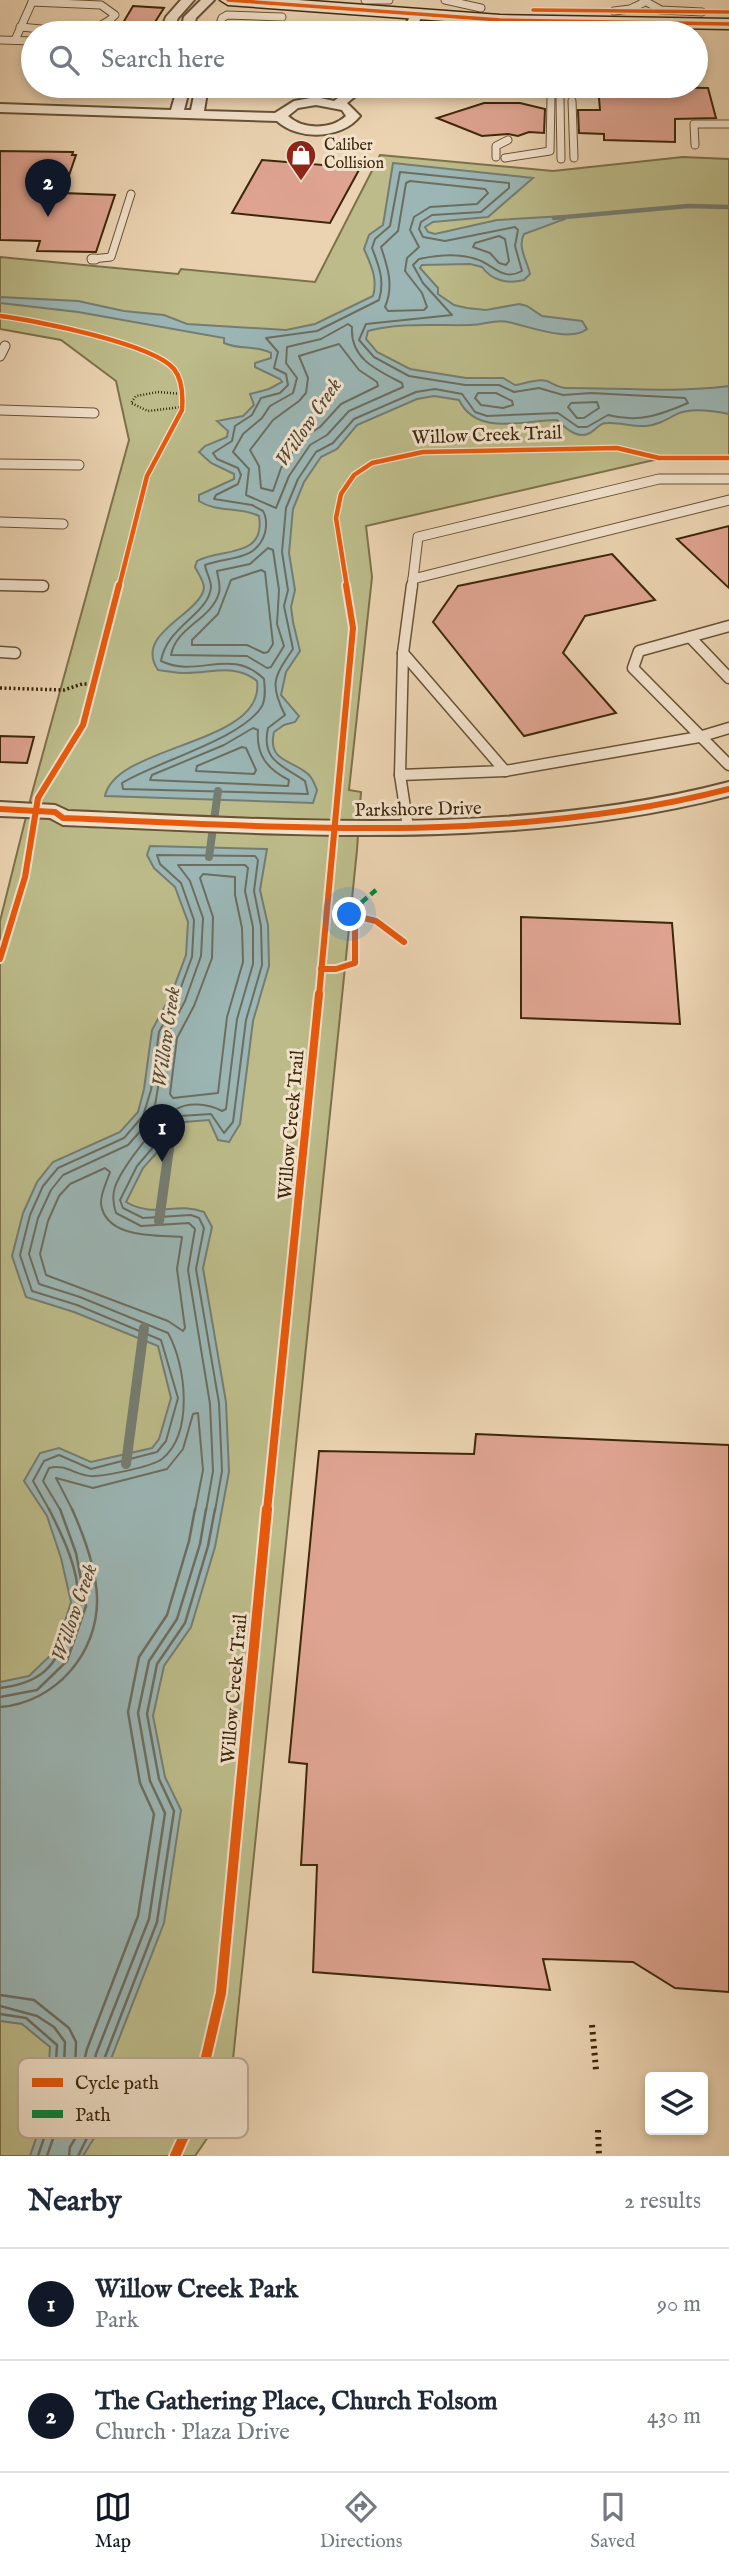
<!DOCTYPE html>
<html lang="en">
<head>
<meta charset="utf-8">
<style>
  :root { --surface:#fff; --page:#f6f6f7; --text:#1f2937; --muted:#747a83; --line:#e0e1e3; --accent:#111827 }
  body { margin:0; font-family:"IM FELL English",serif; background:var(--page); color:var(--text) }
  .controls { position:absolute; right:21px; bottom:21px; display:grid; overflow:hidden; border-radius:7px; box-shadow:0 4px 10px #0003 }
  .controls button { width:63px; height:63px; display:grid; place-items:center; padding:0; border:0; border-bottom:2px solid var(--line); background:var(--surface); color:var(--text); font:35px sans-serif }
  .you { position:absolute; left:350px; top:915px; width:24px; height:24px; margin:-18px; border:5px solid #fff; border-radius:50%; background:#1a73e8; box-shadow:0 0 0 10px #1a73e833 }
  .badge { display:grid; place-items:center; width:46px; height:46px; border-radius:50%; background:var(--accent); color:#fff; font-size:23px; font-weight:700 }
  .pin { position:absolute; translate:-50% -58px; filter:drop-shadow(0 2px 4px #0008) }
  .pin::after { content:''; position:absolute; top:37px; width:24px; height:21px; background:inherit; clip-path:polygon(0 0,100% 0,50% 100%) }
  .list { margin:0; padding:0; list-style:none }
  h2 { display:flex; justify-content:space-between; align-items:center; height:91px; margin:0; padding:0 28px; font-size:30px }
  h2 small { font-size:23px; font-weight:400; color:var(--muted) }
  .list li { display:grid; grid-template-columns:46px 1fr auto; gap:21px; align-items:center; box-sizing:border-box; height:112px; padding:0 28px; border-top:2px solid var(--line) }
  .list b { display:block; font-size:26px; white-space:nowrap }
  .list p { margin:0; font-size:23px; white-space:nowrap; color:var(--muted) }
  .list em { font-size:23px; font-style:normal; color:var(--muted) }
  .icon { flex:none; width:38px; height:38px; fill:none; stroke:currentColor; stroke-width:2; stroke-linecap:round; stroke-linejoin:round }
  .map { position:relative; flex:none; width:729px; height:2156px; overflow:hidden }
  .search { position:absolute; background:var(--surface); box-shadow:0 4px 10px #0003; left:21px; right:21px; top:21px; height:77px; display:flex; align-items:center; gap:18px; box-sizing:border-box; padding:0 24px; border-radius:38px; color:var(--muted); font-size:26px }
  .sheet { height:315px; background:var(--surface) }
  nav { display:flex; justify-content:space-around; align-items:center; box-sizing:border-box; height:98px; border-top:2px solid var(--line); background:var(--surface); font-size:19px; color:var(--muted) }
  nav a { display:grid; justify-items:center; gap:4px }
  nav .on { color:var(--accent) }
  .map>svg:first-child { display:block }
  .green { fill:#bcbb89; stroke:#7c714a; stroke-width:2 }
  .water { fill:#9bb6b5; stroke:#757d71; stroke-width:2 }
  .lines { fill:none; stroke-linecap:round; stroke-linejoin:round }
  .shore-far1 { stroke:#6c6e60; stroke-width:2 }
  .shore { stroke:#6c6e60; stroke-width:2.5 }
  .stream-far2 { stroke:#757d71; stroke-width:4.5 }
  .stream-far1 { stroke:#757d71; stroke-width:8 }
  .stream { stroke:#757d71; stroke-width:10 }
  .building { fill:#dfa491; stroke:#3d270a; stroke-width:2 }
  .service-far2-casing { stroke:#685234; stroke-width:9 }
  .service-far1-casing { stroke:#685234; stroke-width:11 }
  .service-casing { stroke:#685234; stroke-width:13 }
  .minor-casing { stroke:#685234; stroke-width:4 }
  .secondary-casing { stroke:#3d270a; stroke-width:3 }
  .path-far2 { stroke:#3d270a; stroke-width:2.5; stroke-dasharray:1 2; stroke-linecap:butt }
  .path-far1 { stroke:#3d270a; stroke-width:3.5; stroke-dasharray:2 2.5; stroke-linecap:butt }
  .path { stroke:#3d270a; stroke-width:6; stroke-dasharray:2.5 4.5; stroke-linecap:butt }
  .service-far2 { stroke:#f2e2cc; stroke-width:7 }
  .service-far1 { stroke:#f2e2cc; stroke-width:9 }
  .service { stroke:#f2e2cc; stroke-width:10 }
  .minor { fill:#f2e2cc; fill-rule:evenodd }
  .secondary { fill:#f2e2cc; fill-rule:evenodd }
  .quiet { stroke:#00873e; stroke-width:4.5; stroke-dasharray:9 4.5; stroke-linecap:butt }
  .cycleway-far4-casing { stroke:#f2e2cc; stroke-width:6 }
  .cycleway-far3-casing { stroke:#f2e2cc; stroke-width:7 }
  .cycleway-far2-casing { stroke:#f2e2cc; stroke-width:10 }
  .cycleway-far1-casing { stroke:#f2e2cc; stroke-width:12 }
  .cycleway-casing { stroke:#f2e2cc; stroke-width:14 }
  .cycleway-far4 { stroke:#e8590c; stroke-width:3.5 }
  .cycleway-far3 { stroke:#e8590c; stroke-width:4.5 }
  .cycleway-far2 { stroke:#e8590c; stroke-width:6 }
  .cycleway-far1 { stroke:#e8590c; stroke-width:8 }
  .cycleway { stroke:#e8590c; stroke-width:10 }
  .labels { text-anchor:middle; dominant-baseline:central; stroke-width:6; stroke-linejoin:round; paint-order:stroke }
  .far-poi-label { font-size:16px; fill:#3d270a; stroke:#f2e2cc; text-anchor:start }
  .street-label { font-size:19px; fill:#3d270a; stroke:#f2e2cc }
  .water-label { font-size:21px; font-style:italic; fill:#544b35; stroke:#f2e2cc }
  .key { fill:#f2e2cc; stroke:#bcaa92; stroke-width:2 }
  .key-label { font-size:19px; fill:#3d270a }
</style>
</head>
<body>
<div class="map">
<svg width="729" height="2156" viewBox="0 0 729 2156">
  <rect width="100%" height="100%" fill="#ebd3b1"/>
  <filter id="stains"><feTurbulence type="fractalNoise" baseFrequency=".00286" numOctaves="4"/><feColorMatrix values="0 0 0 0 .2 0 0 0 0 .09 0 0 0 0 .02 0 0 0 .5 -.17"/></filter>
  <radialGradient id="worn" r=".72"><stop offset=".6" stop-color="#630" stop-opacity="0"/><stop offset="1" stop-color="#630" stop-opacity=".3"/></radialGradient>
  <polygon class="green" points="380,155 553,171 683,157 729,159 729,460 654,460 366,526 372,577 349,790 361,792 357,850 228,2108 195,2156 0,2156 0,921 32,793 129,440 116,381 61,340 0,329 0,257 178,274 181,269 315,282"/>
  <g class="water">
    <path d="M393,163l140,15 -45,39 -55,5 -8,5 3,5 7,2 62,-14 67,-4 1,3 -41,15c-7,13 3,26 6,40l-6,6c-16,4 -32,1 -42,-13l-12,-3 -48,1 -2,3 18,20v6l16,11 13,3 19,2 33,-6 8,2 15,10 40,5 5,8c-17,14 -59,-3 -79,-7 -13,-3 -24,3 -37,3 -34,1 -70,-3 -103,6l-2,8 11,13 33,17 56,9h37l12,7c9,-1 22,-7 32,-4 7,3 11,7 20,7 54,0 108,5 162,-2v28c-15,-3 -40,-7 -54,1 -9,5 -18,10 -29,11 -14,1 -26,-4 -38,-3 -7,0 -9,3 -14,7 -13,12 -27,0 -37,-10 -33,0 -80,17 -98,-20l-25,-4 -17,3 -60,26 -20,24 -16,8 -17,25 -11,27 -4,44 6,37 -4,17 2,15 7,29 -14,21 -5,23 18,21 -4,6 -11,3 -10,7c-7,31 19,27 35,43 4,4 6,10 8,15l-4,13 -208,-7c11,-52 161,-51 152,-115 -22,-18 -44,-8 -71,-8 -9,0 -19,-2 -28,-3 -25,-37 42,-55 46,-82 0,-7 -6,-15 -9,-21l2,-6c23,-13 69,-2 62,-45 -19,-10 -42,-3 -60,-15v-6l35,-16v-5l-23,-11 -12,-11 6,-6 22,-9 1,-6 -11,-10 26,-5 11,-11 -4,-11 19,-5 13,-7 -2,-3 -25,-12v-4l16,-5v-5c-15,-8 -32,-3 -47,-10v-5l-146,-26 -78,-9v-6l78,4 46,10 40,4 23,9 99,6 29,-6 58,-28c5,-17 -2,-31 -9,-47l5,-14 14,-10z"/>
    <path d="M150,846l117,3 -7,41 8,35 1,41 -16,55 -13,103 -11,18 -11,-2 -9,-20 -25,2 -41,46 -17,34c29,17 50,-1 78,10l8,15 -9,41 23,134 3,70 -14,75 -24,80 -27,39 -11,50 12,61 16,33 -17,113 -53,136 -15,76 -13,21h-53l16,-47 4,-62 -28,-23 -22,-3v-339l29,-6 27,-26 15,-48 -10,-44 -14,-42 -23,-35 16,-28 19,-5 32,14 61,-14 7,-9 12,-41 -13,-52 -84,-34 -48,-15 -14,-41 11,-43 14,-31 16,-20 67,-30 18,-20 6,-23 8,-59 19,-35 15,-40 2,-33 -13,-35 -21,-19 -7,-13z"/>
  </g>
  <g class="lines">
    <g class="shore-far1">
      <path d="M400,172l109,11v5l-28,24 -49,3 -11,7 -2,7 4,8 22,4 70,-14 3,3 -3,16 7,25c-19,11 -29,-7 -46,-12 -18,-6 -39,-4 -57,0l-6,6 10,18 29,32 -86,9 -7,16 15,17 35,19 56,9h34l15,7 25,-4 24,7 28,-2 94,5 3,5c-28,12 -49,20 -80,12l-21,12h-9l-20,-14 -71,3 -12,-4 -13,-18 -27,-5 -19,3 -62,27 -21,24 -17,9 -18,27 -12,29 -4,44 6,38 -4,16 9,43c-19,28 -24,35 -8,66l-17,13c-7,33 14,37 37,53l3,13 -185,-5 -1,-6c34,-21 122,-45 140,-77 4,-8 3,-18 2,-27 -33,-33 -66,0 -103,-18 6,-35 48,-47 50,-74 0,-7 -5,-15 -6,-22 23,-9 51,-3 60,-32 2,-9 2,-15 -2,-22l-11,-6 -38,-6 2,-4 22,-11 3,-9 -3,-7 -21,-9 -4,-6 19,-12 3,-15 17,-11 9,-17 19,-5 8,-8 -2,-11 -12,-6 4,-16 -12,-14 51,-7 62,-31c6,-19 0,-34 -7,-52l3,-9 15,-13z"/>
      <path d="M410,181l75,8 3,4 -11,11 -47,3 -16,10 -4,13 9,17 -12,11 -2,13 17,22 5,14 -3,3 -36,1 -3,-4c9,-21 3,-39 -4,-60l17,-16 8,-48z"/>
      <polygon points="499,236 505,239 509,261 506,265 499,263 490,253 473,247 475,243"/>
      <path d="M348,324l4,3c-2,32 25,43 50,56l1,4 -54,24 -22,24 -17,10 -21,31 -13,32 -30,-13 3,-26 -16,-17 10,-18 19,-16 8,-12 23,-13 4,-15 -11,-15 1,-16 34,-8z"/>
      <polygon points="339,344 359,370 377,382 378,386 341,404 320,427 303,438 281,468 273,491 261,488 259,466 250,450 273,420 299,401 306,393 308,378 299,356"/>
      <polygon points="478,393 496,393 512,401 513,405 503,408 481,405 475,398"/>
      <polygon points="597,402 599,408 584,418 577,418 568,407 571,403"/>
      <path d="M268,548l5,2 6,40 -2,34 7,22 -13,21 -4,1 -20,-12 -76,-1c5,-28 40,-35 48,-62 2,-7 -1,-15 -2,-22l33,-7z"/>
      <polygon points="261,570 265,572 273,644 268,652 264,653 247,645 192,645 192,640 218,614 231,580"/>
      <path d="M253,728l5,2c-2,25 9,39 31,50l-1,6 -138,-6 2,-5 72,-30z"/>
      <polygon points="242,747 246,748 256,770 254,774 196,771 197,766"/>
      <polygon points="203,874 235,877 235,895 242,928 243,962 227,1017 218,1093 173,1098 170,1094 177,1038 194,1006 212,958 213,917 200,878"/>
      <path d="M105,1168l5,4c-3,9 -10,23 -9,32 5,35 56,31 81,33l-5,32 8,59 -2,3 -15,-10 -122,-46 -6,-21 8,-33 11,-25 11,-12z"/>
      <polyline points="50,1511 33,1481 44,1461 59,1455 91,1469 157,1452 166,1441 178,1398 161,1340 77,1305 32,1291 20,1255 30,1215 43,1186 58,1168 124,1138 143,1116 151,1090 159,1032 177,998 192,957 194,920 181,883 160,864 157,855 255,856 258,860 254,891 261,926 262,965 246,1020 233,1122 224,1133 211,1114 180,1116 137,1166 120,1200 123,1208 143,1218 191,1215 199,1218 204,1228 196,1269 219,1403 222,1471 215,1511"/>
      <path d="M61,1511l-18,-30 6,-13c18,-5 29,10 46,8 14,-1 56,-9 67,-17 32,-26 24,-94 6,-126l-88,-36 -41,-13 -10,-30 9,-36 13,-28 12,-15 65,-30 25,-28 14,-82 18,-34 16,-45 2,-38 -13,-37 -12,-16h67l3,3 -3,23 8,36v37l-16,55 -11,90 -4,2c-13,-7 -34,-10 -47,-1 -17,11 -53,57 -60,77 -3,9 -2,17 1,26l25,13 48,-3 6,6 -7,41 22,134 3,67 -7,40"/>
      <polyline points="73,1511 56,1478 93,1488 167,1469 183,1449 193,1414 198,1413 203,1470 195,1511"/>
    </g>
    <g class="shore">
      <path d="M0,1688c41,-5 56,-21 69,-59 3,-9 8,-17 9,-26 2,-32 -15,-66 -29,-94"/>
      <polyline points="0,1697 37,1690 67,1661 86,1606 76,1553 60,1509"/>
      <path d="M0,1707c55,-4 99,-54 97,-110 -1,-30 -13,-61 -25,-88"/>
      <polyline points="0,1995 34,2000 69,2028 76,2042 75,2072 81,2074 87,2049 138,1916 154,1814 140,1783 128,1712 139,1657 167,1615 189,1541 195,1509"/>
      <polyline points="0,2006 37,2016 54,2027 65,2042 62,2112 47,2156"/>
      <polyline points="0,2014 26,2018 57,2045 53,2111 38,2156"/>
      <polyline points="69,2156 70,2147 81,2129 96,2054 149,1919 165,1813 150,1781 138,1713 149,1661 177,1619 200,1544 206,1509"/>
      <polyline points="78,2156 90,2132 105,2057 157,1922 174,1811 159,1779 147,1714 157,1664 185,1623 208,1546 215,1509"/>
    </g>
    <polyline class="stream-far2" points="554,218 688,206 729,207"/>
    <polyline class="stream-far1" points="209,857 218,791"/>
    <g class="stream">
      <polyline points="159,1221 172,1127"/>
      <polyline points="126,1464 144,1328"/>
    </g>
  </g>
  <g class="building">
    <polygon points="133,6 164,8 148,33 117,33"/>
    <polygon points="598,86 708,88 716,118 675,119 675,142 604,140 604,134 579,133 578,110 600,110"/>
    <polygon points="484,103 520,103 545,109 544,133 529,132 518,136 508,134 482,136 437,118"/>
    <polygon points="0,151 73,152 72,155 76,155 63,193 115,195 96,252 37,251 40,241 0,240"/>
    <polygon points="262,160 360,168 330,223 232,213"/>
    <polygon points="729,526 729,588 677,539"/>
    <polygon points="612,554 655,600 585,616 563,653 616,713 524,736 433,622 458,586"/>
    <polygon points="0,736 34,737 27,763 0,762"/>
    <polygon points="521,917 672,923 680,1024 521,1018"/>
    <polygon points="476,1434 729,1445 729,1992 675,1988 633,1962 543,1959 550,1990 313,1972 317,1865 301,1865 307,1764 289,1762 319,1451 474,1454"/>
  </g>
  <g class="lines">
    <g class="service-far2-casing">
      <g id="service-far2">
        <polyline points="365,0 389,0"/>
        <polyline points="445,0 481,8"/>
        <polyline points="643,0 661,10 702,12"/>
        <polyline points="614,11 630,9 643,3"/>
        <path d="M20,27c29,2 73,12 95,-12l-14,-10 -69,-3"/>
        <polyline points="217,33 222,18 227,15 282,17"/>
        <polyline points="0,40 33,41"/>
        <polyline points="15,40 33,0"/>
        <polyline points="560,99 561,159"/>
        <polyline points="572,101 574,158"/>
        <polyline points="695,145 694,124 729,124"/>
        <polyline points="496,157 496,146 508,140"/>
        <polyline points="505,158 550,151 551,98"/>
        <polyline points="92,259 111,257 131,194"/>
      </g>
    </g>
    <g class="service-far1-casing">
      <g id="service-far1">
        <polyline points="92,259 95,259"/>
        <polyline points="0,356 5,346"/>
        <polyline points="0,410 94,413"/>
        <polyline points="0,464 79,465"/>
        <polyline points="0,522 63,524"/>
        <polyline points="413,579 729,500"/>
        <polyline points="0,585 43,586"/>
        <polyline points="412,587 418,537 659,479 729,479"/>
      </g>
    </g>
    <g class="service-casing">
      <g id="service">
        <polyline points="0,585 43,586"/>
        <polyline points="729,626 639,651 633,668 729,765"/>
        <polyline points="690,637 729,678"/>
        <polyline points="0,652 15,653"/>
        <polyline points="505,771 699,737 729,728"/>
        <polyline points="400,775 505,771 403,653"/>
        <polyline points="408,827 400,775 403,653 412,585"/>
      </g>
    </g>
    <g class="minor-casing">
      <g id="minor">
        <polygon points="181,0 194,0 178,18 172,33 160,33 166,17"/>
        <polygon points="201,0 214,0 196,18 192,33 180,33 184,17"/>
        <polygon points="416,12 422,16 413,33 401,33 412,13"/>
        <path d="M178,86h12l-6,24h7l5,-24h12l-4,25 71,2 19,-12 22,-4 18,4 20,-15h14l-21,17 13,13c-18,23 -61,25 -83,5l-277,-9v-8l171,6zM316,105l26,5 4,6c-15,14 -43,14 -58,0l10,-8z"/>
        <path d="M729,782v14c-216,56 -446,38 -666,29l-13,-7 -50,-2v-14l55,3 13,6c219,9 447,27 661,-29z"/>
      </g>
    </g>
    <g class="secondary-casing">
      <polygon id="secondary" points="220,0 298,0 500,15 729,19 729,29 500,25 228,5"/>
    </g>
    <polyline class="path-far2" points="182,407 148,411 131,403 136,396 158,392 183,394"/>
    <polyline class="path-far1" points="0,688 64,690 82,684 95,684"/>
    <g class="path">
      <polyline points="592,2025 596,2070"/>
      <polyline points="598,2130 599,2156"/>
    </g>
    <use href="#service-far2" class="service-far2"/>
    <use href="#service-far1" class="service-far1"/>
    <use href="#service" class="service"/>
    <use href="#minor" class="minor"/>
    <use href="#secondary" class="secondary"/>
    <polyline class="quiet" points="355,916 362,902 376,890"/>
    <g class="cycleway-far4-casing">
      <g id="cycleway-far4">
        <polyline points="228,0 500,20 729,24"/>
        <polyline points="533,10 729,12"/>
      </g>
    </g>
    <g class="cycleway-far3-casing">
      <g id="cycleway-far3">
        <path d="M0,316c34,4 154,28 174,53 8,10 9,28 8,41l-35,66 -28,111"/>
        <polyline points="347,587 336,518 341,494 354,475 372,463 423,452 617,448 659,458 729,458"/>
      </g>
    </g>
    <g class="cycleway-far2-casing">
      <g id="cycleway-far2">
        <path d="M0,809l55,3 8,6c220,9 450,27 666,-29"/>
        <polyline points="0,959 25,877 38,798 83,725 119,585"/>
        <polyline points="321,969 336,969 355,963 355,916 376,921 404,942"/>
        <polyline points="319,996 353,628 346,585"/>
      </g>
    </g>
    <g class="cycleway-far1-casing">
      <polyline id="cycleway-far1" points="267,1511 319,994"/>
    </g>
    <g class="cycleway-casing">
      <polyline id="cycleway" points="175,2156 192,2118 221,1993 267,1509"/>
    </g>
    <use href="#cycleway-far4" class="cycleway-far4"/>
    <use href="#cycleway-far3" class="cycleway-far3"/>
    <use href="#cycleway-far2" class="cycleway-far2"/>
    <use href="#cycleway-far1" class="cycleway-far1"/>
    <use href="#cycleway" class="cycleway"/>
  </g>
  <defs>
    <g id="shop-pin" transform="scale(1.575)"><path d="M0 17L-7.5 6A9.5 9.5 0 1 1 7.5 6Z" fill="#8f2418" stroke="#f2e2cc"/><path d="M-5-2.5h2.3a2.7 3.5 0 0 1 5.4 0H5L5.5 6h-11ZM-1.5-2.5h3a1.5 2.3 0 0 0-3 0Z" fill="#fff"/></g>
  </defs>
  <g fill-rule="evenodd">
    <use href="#shop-pin" x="301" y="155"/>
  </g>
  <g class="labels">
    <g class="far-poi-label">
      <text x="324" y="146">Caliber<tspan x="324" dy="18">Collision</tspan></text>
    </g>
    <g class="street-label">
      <text transform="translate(487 436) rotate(-2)">Willow Creek Trail</text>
      <text transform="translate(418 810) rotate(-1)">Parkshore Drive</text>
      <text transform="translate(292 1125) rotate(-85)">Willow Creek Trail</text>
      <text transform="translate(235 1689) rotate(-85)">Willow Creek Trail</text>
    </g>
    <g class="water-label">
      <text transform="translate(309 423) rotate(-56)">Willow Creek</text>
      <text transform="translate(167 1037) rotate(-82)">Willow Creek</text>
      <text transform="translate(75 1613) rotate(-71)">Willow Creek</text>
    </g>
  </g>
  <rect x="18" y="2058" width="230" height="80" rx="10" class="key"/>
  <rect x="32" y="2078" width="31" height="9" fill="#e8590c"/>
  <rect x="32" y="2110" width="31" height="8" fill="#00873e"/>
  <g class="key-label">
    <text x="75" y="2089">Cycle path</text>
    <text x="75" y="2121">Path</text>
  </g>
  <rect width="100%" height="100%" filter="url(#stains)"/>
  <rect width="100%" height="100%" fill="url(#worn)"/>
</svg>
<div class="controls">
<button><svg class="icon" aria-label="layers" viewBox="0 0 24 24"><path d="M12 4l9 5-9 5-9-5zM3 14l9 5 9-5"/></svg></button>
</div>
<div class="you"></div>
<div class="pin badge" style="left:162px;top:1162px">1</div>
<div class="pin badge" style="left:48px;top:217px">2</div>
<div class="search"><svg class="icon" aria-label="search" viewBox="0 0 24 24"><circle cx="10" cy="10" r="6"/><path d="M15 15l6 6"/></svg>Search here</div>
</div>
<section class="sheet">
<h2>Nearby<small>2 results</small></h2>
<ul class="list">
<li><span class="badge">1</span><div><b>Willow Creek Park</b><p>Park</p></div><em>90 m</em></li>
<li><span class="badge">2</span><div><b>The Gathering Place, Church Folsom</b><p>Church · Plaza Drive</p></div><em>430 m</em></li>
</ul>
</section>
<nav>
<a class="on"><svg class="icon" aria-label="map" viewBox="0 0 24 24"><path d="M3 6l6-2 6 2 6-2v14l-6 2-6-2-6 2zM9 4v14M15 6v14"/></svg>Map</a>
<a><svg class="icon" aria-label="directions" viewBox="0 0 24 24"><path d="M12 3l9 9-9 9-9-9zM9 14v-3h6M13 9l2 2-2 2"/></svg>Directions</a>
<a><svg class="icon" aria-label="saved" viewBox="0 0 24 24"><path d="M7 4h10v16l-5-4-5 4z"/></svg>Saved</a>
</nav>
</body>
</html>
